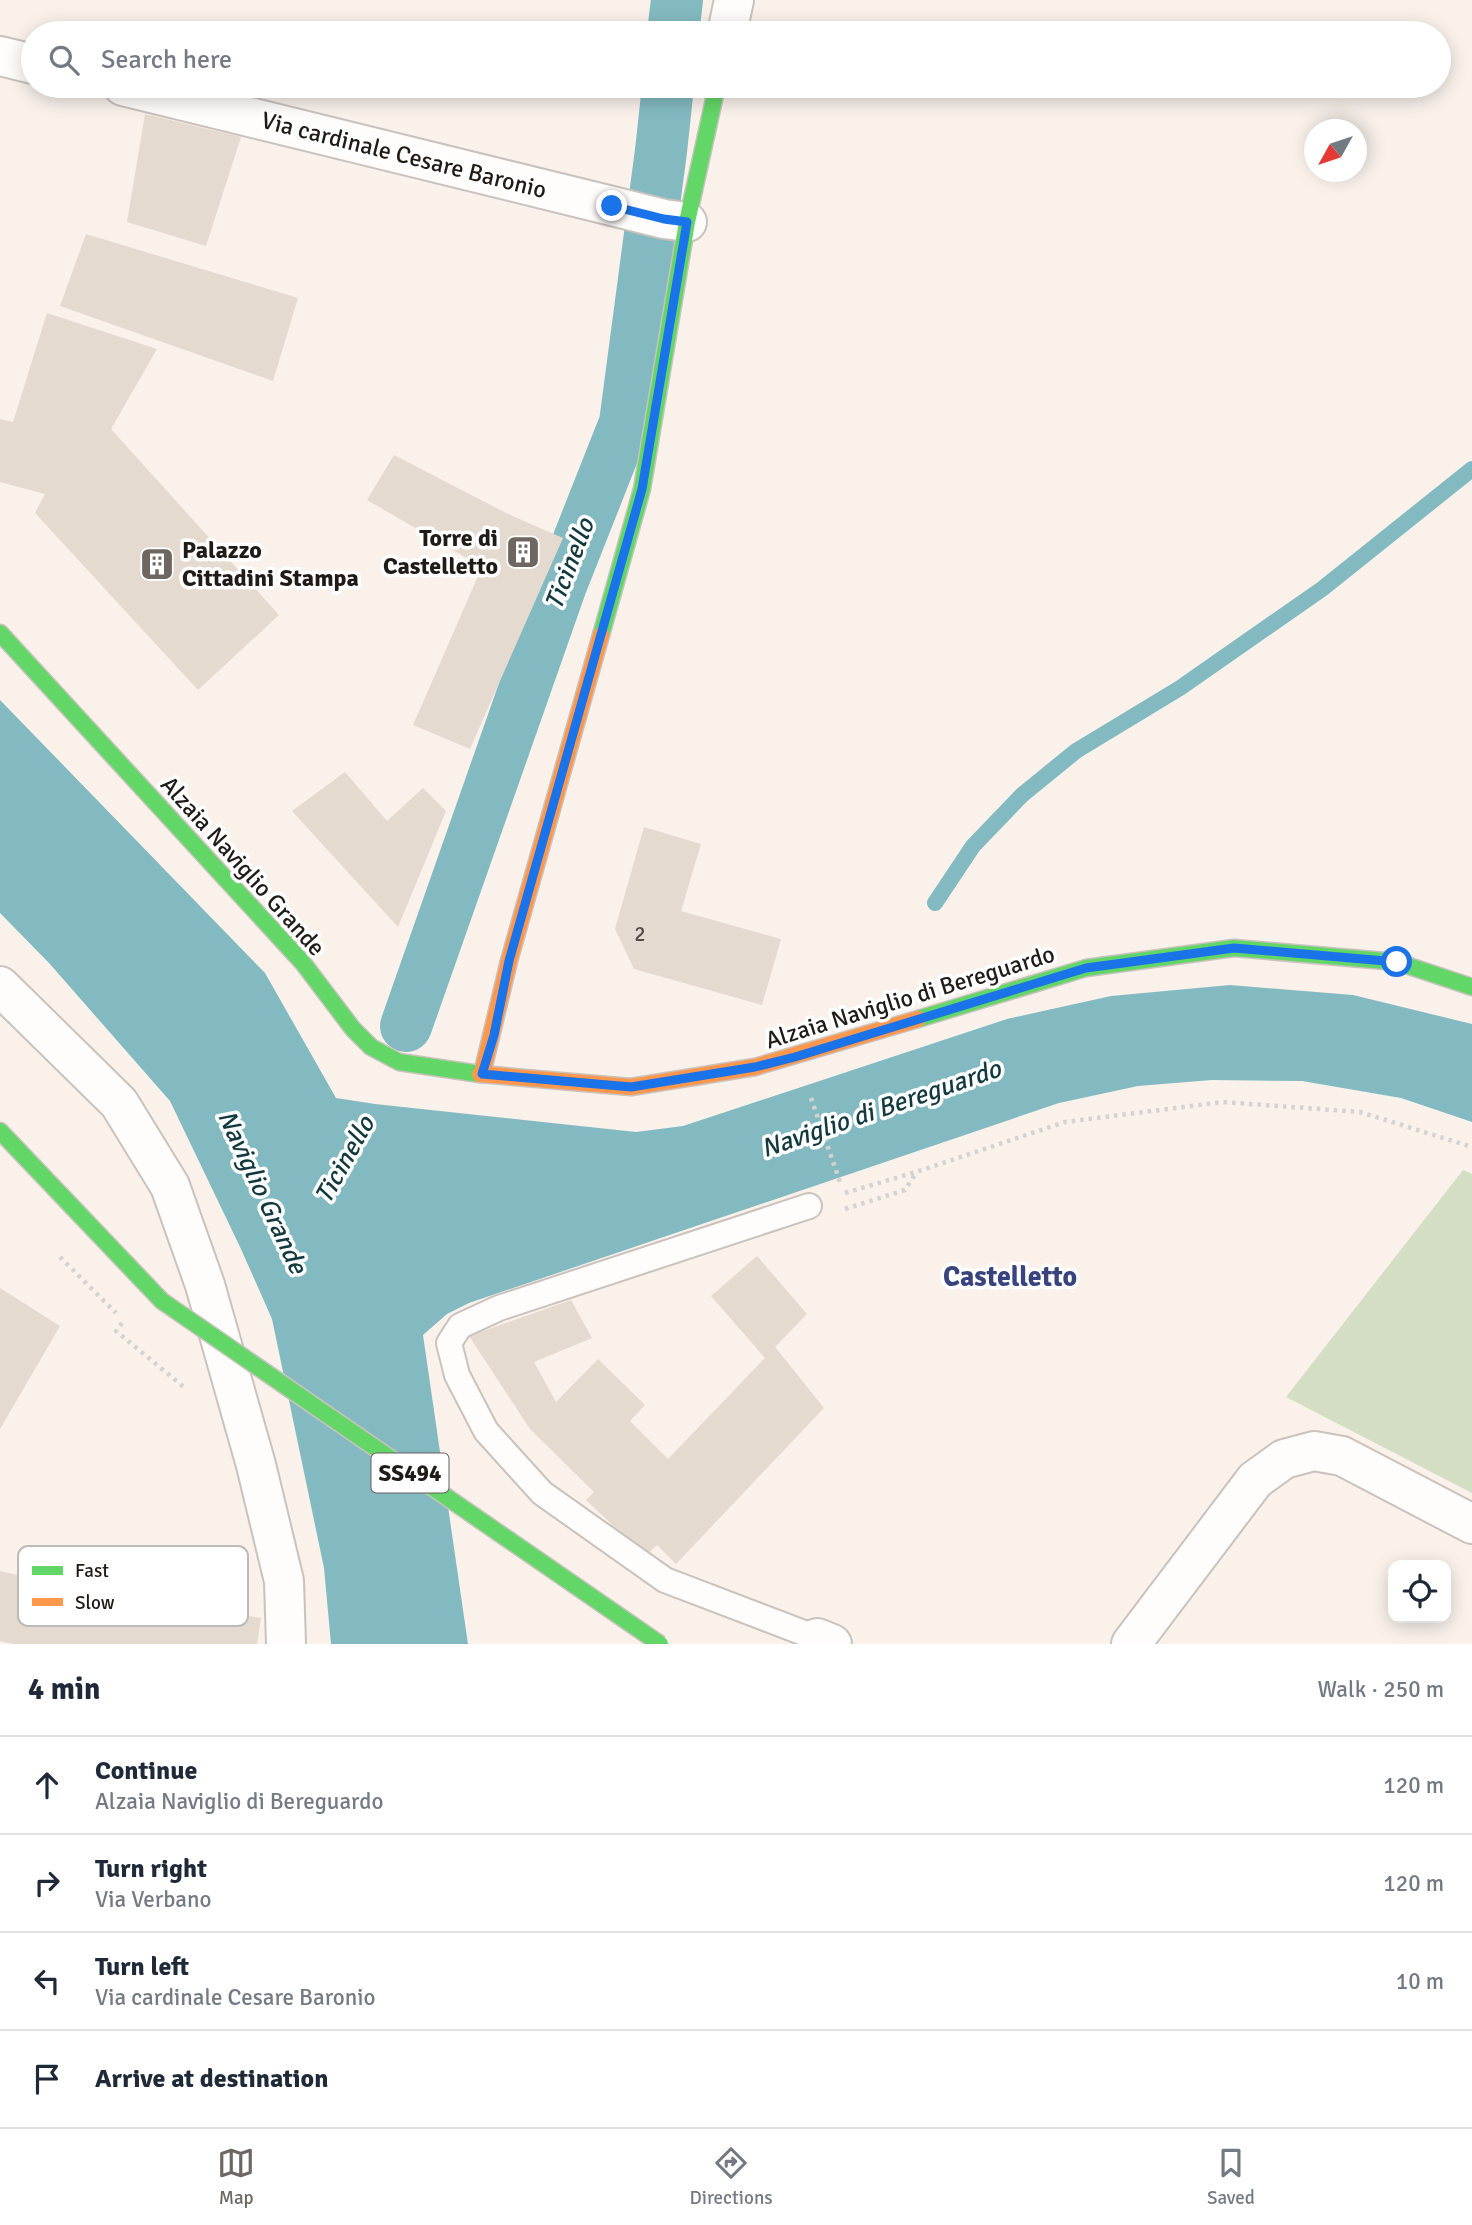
<!DOCTYPE html>
<html lang="en">
<head>
<meta charset="utf-8">
<style>
  :root { --surface:#fff; --page:#f6f6f7; --text:#1f2937; --muted:#747a83; --line:#e0e1e3; --accent:#6d6661 }
  body { margin:0; font-family:Signika,sans-serif; background:var(--page); color:var(--text) }
  .controls { position:absolute; right:21px; bottom:21px; display:grid; overflow:hidden; border-radius:14px; box-shadow:0 4px 18px #0003 }
  .controls button { width:63px; height:63px; display:grid; place-items:center; padding:0; border:0; border-bottom:2px solid var(--line); background:var(--surface); color:var(--text); font:35px sans-serif }
  .compass { position:absolute; left:1304px; top:119px; width:63px; height:63px; border-radius:50%; background:var(--surface); box-shadow:0 4px 18px #0003; rotate:230deg }
  .stop { position:absolute; width:21px; height:21px; margin:-16px; border:5px solid #1a73e8; border-radius:50%; background:#fff }
  .stop.end { background:#1a73e8; border-color:#fff; box-shadow:0 2px 7px #0008 }
  .list { margin:0; padding:0; list-style:none }
  h2 { display:flex; justify-content:space-between; align-items:center; height:91px; margin:0; padding:0 28px; font-size:30px }
  h2 small { font-size:23px; font-weight:400; color:var(--muted) }
  .list li { display:grid; grid-template-columns:46px 1fr auto; gap:21px; align-items:center; box-sizing:border-box; height:98px; padding:0 28px; border-top:2px solid var(--line) }
  .list b { display:block; font-size:26px; white-space:nowrap }
  .list p { margin:0; font-size:23px; white-space:nowrap; color:var(--muted) }
  .list em { font-size:23px; font-style:normal; color:var(--muted) }
  .icon { flex:none; width:38px; height:38px; fill:none; stroke:currentColor; stroke-width:2; stroke-linecap:round; stroke-linejoin:round }
  .map { position:relative; flex:none; width:1472px; height:1644px; overflow:hidden }
  .search { position:absolute; background:var(--surface); box-shadow:0 4px 18px #0003; left:21px; right:21px; top:21px; height:77px; display:flex; align-items:center; gap:18px; box-sizing:border-box; padding:0 24px; border-radius:38px; color:var(--muted); font-size:26px }
  .sheet { height:483px; background:var(--surface) }
  nav { display:flex; justify-content:space-around; align-items:center; box-sizing:border-box; height:98px; border-top:2px solid var(--line); background:var(--surface); font-size:19px; color:var(--muted) }
  nav a { display:grid; justify-items:center; gap:4px }
  nav .on { color:var(--accent) }
  .map>svg:first-child { display:block }
  .green { fill:#d4dec4 }
  .water { fill:#83bac1 }
  .lines { fill:none; stroke-linecap:round; stroke-linejoin:round }
  .stream { stroke:#83bac1; stroke-width:16 }
  .canal { stroke:#83bac1; stroke-width:52 }
  .building { fill:#e5dad0 }
  .lane-casing { stroke:#c9c2bd; stroke-width:28 }
  .street-casing { stroke:#c9c2bd; stroke-width:42 }
  .fast-casing { stroke:#c9c2bd; stroke-width:19 }
  .slow-casing { stroke:#c9c2bd; stroke-width:19 }
  .path { stroke:#d5d2d0; stroke-width:4.5; stroke-dasharray:3.5 5; stroke-linecap:butt }
  .lane { stroke:#fefdfc; stroke-width:24 }
  .street { stroke:#fefdfc; stroke-width:38 }
  .fast { stroke:#63d668; stroke-width:16 }
  .slow { stroke:#ff974d; stroke-width:16 }
  .fast-bridge-casing { stroke:#c9c2bd; stroke-width:19; stroke-linecap:butt }
  .path-bridge { stroke:#d5d2d0; stroke-width:4.5; stroke-dasharray:3.5 5; stroke-linecap:butt }
  .fast-bridge { stroke:#63d668; stroke-width:16 }
  .route { stroke:#1a73e8; stroke-width:9 }
  .labels { text-anchor:middle; dominant-baseline:central; stroke-width:7; stroke-linejoin:round; paint-order:stroke }
  .number-label { font-size:21px; fill:#544d47 }
  .shield { fill:#fff; stroke:#645f5d; stroke-width:2 }
  .shield-label { font-size:23px; font-weight:bold; fill:#211b17 }
  .street-label { font-size:24px; fill:#211b17; stroke:#fff }
  .poi-label { font-size:24px; font-weight:bold; fill:#211b17; stroke:#fff; text-anchor:end }
  .water-label { font-size:26px; font-style:italic; fill:#11393e; stroke:#fff }
  .quarter-label { font-size:28px; font-weight:bold; fill:#39437e; stroke:#fff }
  .key { fill:#fff; stroke:#bcbbb9; stroke-width:2 }
  .key-label { font-size:19px; fill:#211b17 }
</style>
</head>
<body>
<div class="map">
<svg width="1472" height="1644" viewBox="0 0 1472 1644">
  <rect width="100%" height="100%" fill="#f9f1ea"/>
  <polygon class="green" points="1463,1170 1472,1174 1472,1493 1286,1397"/>
  <polygon class="water" points="0,700 265,973 336,1098 375,1104 636,1132 683,1126 1007,1019 1111,996 1230,985 1353,995 1472,1024 1472,1122 1401,1098 1302,1081 1212,1080 1138,1086 1059,1103 469,1303 447,1314 423,1335 468,1644 331,1644 324,1568 272,1319 241,1249 170,1101 49,963 0,913"/>
  <g class="lines">
    <polyline class="stream" points="935,903 973,846 1022,795 1076,751 1180,688 1322,589 1472,469"/>
    <g class="canal">
      <polyline points="673,33 677,0"/>
      <polyline points="406,1026 561,585 625,423 661,151 668,86"/>
    </g>
  </g>
  <g class="building">
    <polygon points="145,114 241,137 206,246 127,222"/>
    <polygon points="86,234 298,298 273,381 60,306"/>
    <polygon points="47,313 157,349 111,429 279,615 198,690 35,513 45,494 0,482 0,419 13,422"/>
    <polygon points="394,455 506,513 563,538 470,749 413,725 482,567 367,500"/>
    <polygon points="345,772 387,821 423,788 446,811 398,927 292,811"/>
    <polygon points="644,827 701,844 681,911 781,939 762,1005 634,969 615,929"/>
    <polygon points="757,1256 807,1314 775,1347 824,1408 676,1564 657,1545 645,1556 586,1500 594,1492 530,1429 469,1336 571,1300 592,1338 534,1362 556,1402 598,1359 645,1405 630,1421 668,1459 765,1358 711,1296"/>
    <polygon points="0,1288 60,1326 0,1429"/>
    <polygon points="0,1571 47,1582 261,1618 257,1644 13,1644 0,1641"/>
  </g>
  <g class="lines">
    <g class="lane-casing">
      <polyline id="lane" points="809,1206 499,1308 460,1326 449,1343 457,1375 486,1431 542,1493 665,1580 817,1638"/>
    </g>
    <g class="street-casing">
      <g id="street">
        <polyline points="727,33 734,0"/>
        <polyline points="0,56 33,64"/>
        <polyline points="123,86 612,206 664,219 687,222"/>
        <polyline points="0,986 119,1103 170,1186 205,1285 256,1465 284,1581 286,1644"/>
        <polyline points="817,1638 832,1644"/>
        <polyline points="1131,1644 1255,1480 1284,1459 1314,1451 1342,1456 1472,1524"/>
      </g>
    </g>
    <g class="fast-casing">
      <g id="fast">
        <polyline points="0,633 303,963 353,1029 371,1047 399,1062 480,1074"/>
        <polyline points="601,635 642,489 687,222 717,86"/>
        <polyline points="918,1019 1086,968 1234,948 1397,962 1472,987"/>
        <polyline points="0,1131 162,1301"/>
      </g>
    </g>
    <g class="slow-casing">
      <g id="slow">
        <polyline points="480,1074 631,1087 755,1067 918,1019"/>
        <polyline points="482,1074 509,961 601,635"/>
      </g>
    </g>
    <g class="path">
      <polyline points="811,1098 840,1182"/>
      <polyline points="845,1193 916,1172 1065,1122 1223,1102 1360,1112 1472,1147"/>
      <polyline points="845,1209 905,1190 916,1173"/>
      <polyline points="122,1323 116,1331 185,1388"/>
    </g>
    <use href="#lane" class="lane"/>
    <use href="#street" class="street"/>
    <use href="#fast" class="fast"/>
    <use href="#slow" class="slow"/>
    <g class="fast-bridge-casing">
      <polyline id="fast-bridge" points="162,1301 660,1644"/>
    </g>
    <polyline class="path-bridge" points="60,1257 116,1313"/>
    <use href="#fast-bridge" class="fast-bridge"/>
  </g>
  <g class="lines">
    <polyline class="route" points="612,206 664,219 687,222 642,489 509,961 494,1035 482,1074 631,1087 755,1067 795,1057 1086,968 1234,948 1397,962"/>
  </g>
  <defs>
    <g id="building-square" transform="scale(1.75)"><rect x="-9" y="-9" width="18" height="18" rx="4" fill="#6d6661" stroke="#fff"/><path d="M-4-6H4V6H1V3H-1V6H-4ZM-2.5-4.3h1.7v1.8h-1.7ZM.8-4.3h1.7v1.8H.8ZM-2.5-1h1.7V.8h-1.7ZM.8-1h1.7V.8H.8Z" fill="#fff"/></g>
  </defs>
  <g fill-rule="evenodd">
    <use href="#building-square" x="523" y="552"/>
    <use href="#building-square" x="157" y="564"/>
  </g>
  <g class="labels">
    <g class="number-label">
      <text x="640" y="934">2</text>
    </g>
    <rect class="shield" x="371.5" y="1453.5" width="77" height="39" rx="5"/>
    <g class="shield-label">
      <text x="410" y="1473">SS494</text>
    </g>
    <g class="street-label">
      <text transform="translate(404 155) rotate(14)">Via cardinale Cesare Baronio</text>
      <text transform="translate(243 866) rotate(48)">Alzaia Naviglio Grande</text>
      <text transform="translate(910 997) rotate(-17)">Alzaia Naviglio di Bereguardo</text>
    </g>
    <g class="poi-label">
      <text x="498" y="538">Torre di<tspan x="498" dy="28">Castelletto</tspan></text>
      <text x="182" y="550" text-anchor="start">Palazzo<tspan x="182" dy="28">Cittadini Stampa</tspan></text>
    </g>
    <g class="water-label">
      <text transform="translate(570 564) rotate(-69)">Ticinello</text>
      <text transform="translate(881 1109) rotate(-19)">Naviglio di Bereguardo</text>
      <text transform="translate(345 1160) rotate(-61)">Ticinello</text>
      <text transform="translate(262 1192) rotate(65)">Naviglio Grande</text>
    </g>
    <g class="quarter-label">
      <text x="1010" y="1277">Castelletto</text>
    </g>
  </g>
  <rect x="18" y="1546" width="230" height="80" rx="10" class="key"/>
  <rect x="32" y="1566" width="31" height="9" fill="#63d668"/>
  <rect x="32" y="1598" width="31" height="8" fill="#ff974d"/>
  <g class="key-label">
    <text x="75" y="1577">Fast</text>
    <text x="75" y="1609">Slow</text>
  </g>
</svg>
<div class="controls">
<button><svg class="icon" aria-label="locate" viewBox="0 0 24 24"><circle cx="12" cy="12" r="6"/><path d="M12 2v4M12 18v4M2 12h4M18 12h4"/></svg></button>
</div>
<svg class="compass" viewBox="-18 -18 36 36"><path d="M0-13l5 13h-10z" fill="#e53935"/><path d="M0 13l5-13h-10z" fill="#747a83"/></svg>
<div class="stop" style="left:1397px;top:962px"></div>
<div class="stop end" style="left:612px;top:206px"></div>
<div class="search"><svg class="icon" aria-label="search" viewBox="0 0 24 24"><circle cx="10" cy="10" r="6"/><path d="M15 15l6 6"/></svg>Search here</div>
</div>
<section class="sheet">
<h2>4 min<small>Walk · 250 m</small></h2>
<ul class="list">
<li><svg class="icon" aria-label="ahead" viewBox="0 0 24 24"><path d="M12 20V5M6 11l6-6 6 6"/></svg><div><b>Continue</b><p>Alzaia Naviglio di Bereguardo</p></div><em>120 m</em></li>
<li><svg class="icon" aria-label="right" viewBox="0 0 24 24"><path d="M7 20v-9h11M14 6l5 5-5 5"/></svg><div><b>Turn right</b><p>Via Verbano</p></div><em>120 m</em></li>
<li><svg class="icon" aria-label="left" viewBox="0 0 24 24"><path d="M17 20v-9H6M10 6l-5 5 5 5"/></svg><div><b>Turn left</b><p>Via cardinale Cesare Baronio</p></div><em>10 m</em></li>
<li><svg class="icon" aria-label="arrive" viewBox="0 0 24 24"><path d="M6 21V4h12l-3 4 3 4H6"/></svg><div><b>Arrive at destination</b></div></li>
</ul>
</section>
<nav>
<a class="on"><svg class="icon" aria-label="map" viewBox="0 0 24 24"><path d="M3 6l6-2 6 2 6-2v14l-6 2-6-2-6 2zM9 4v14M15 6v14"/></svg>Map</a>
<a><svg class="icon" aria-label="directions" viewBox="0 0 24 24"><path d="M12 3l9 9-9 9-9-9zM9 14v-3h6M13 9l2 2-2 2"/></svg>Directions</a>
<a><svg class="icon" aria-label="saved" viewBox="0 0 24 24"><path d="M7 4h10v16l-5-4-5 4z"/></svg>Saved</a>
</nav>
</body>
</html>
